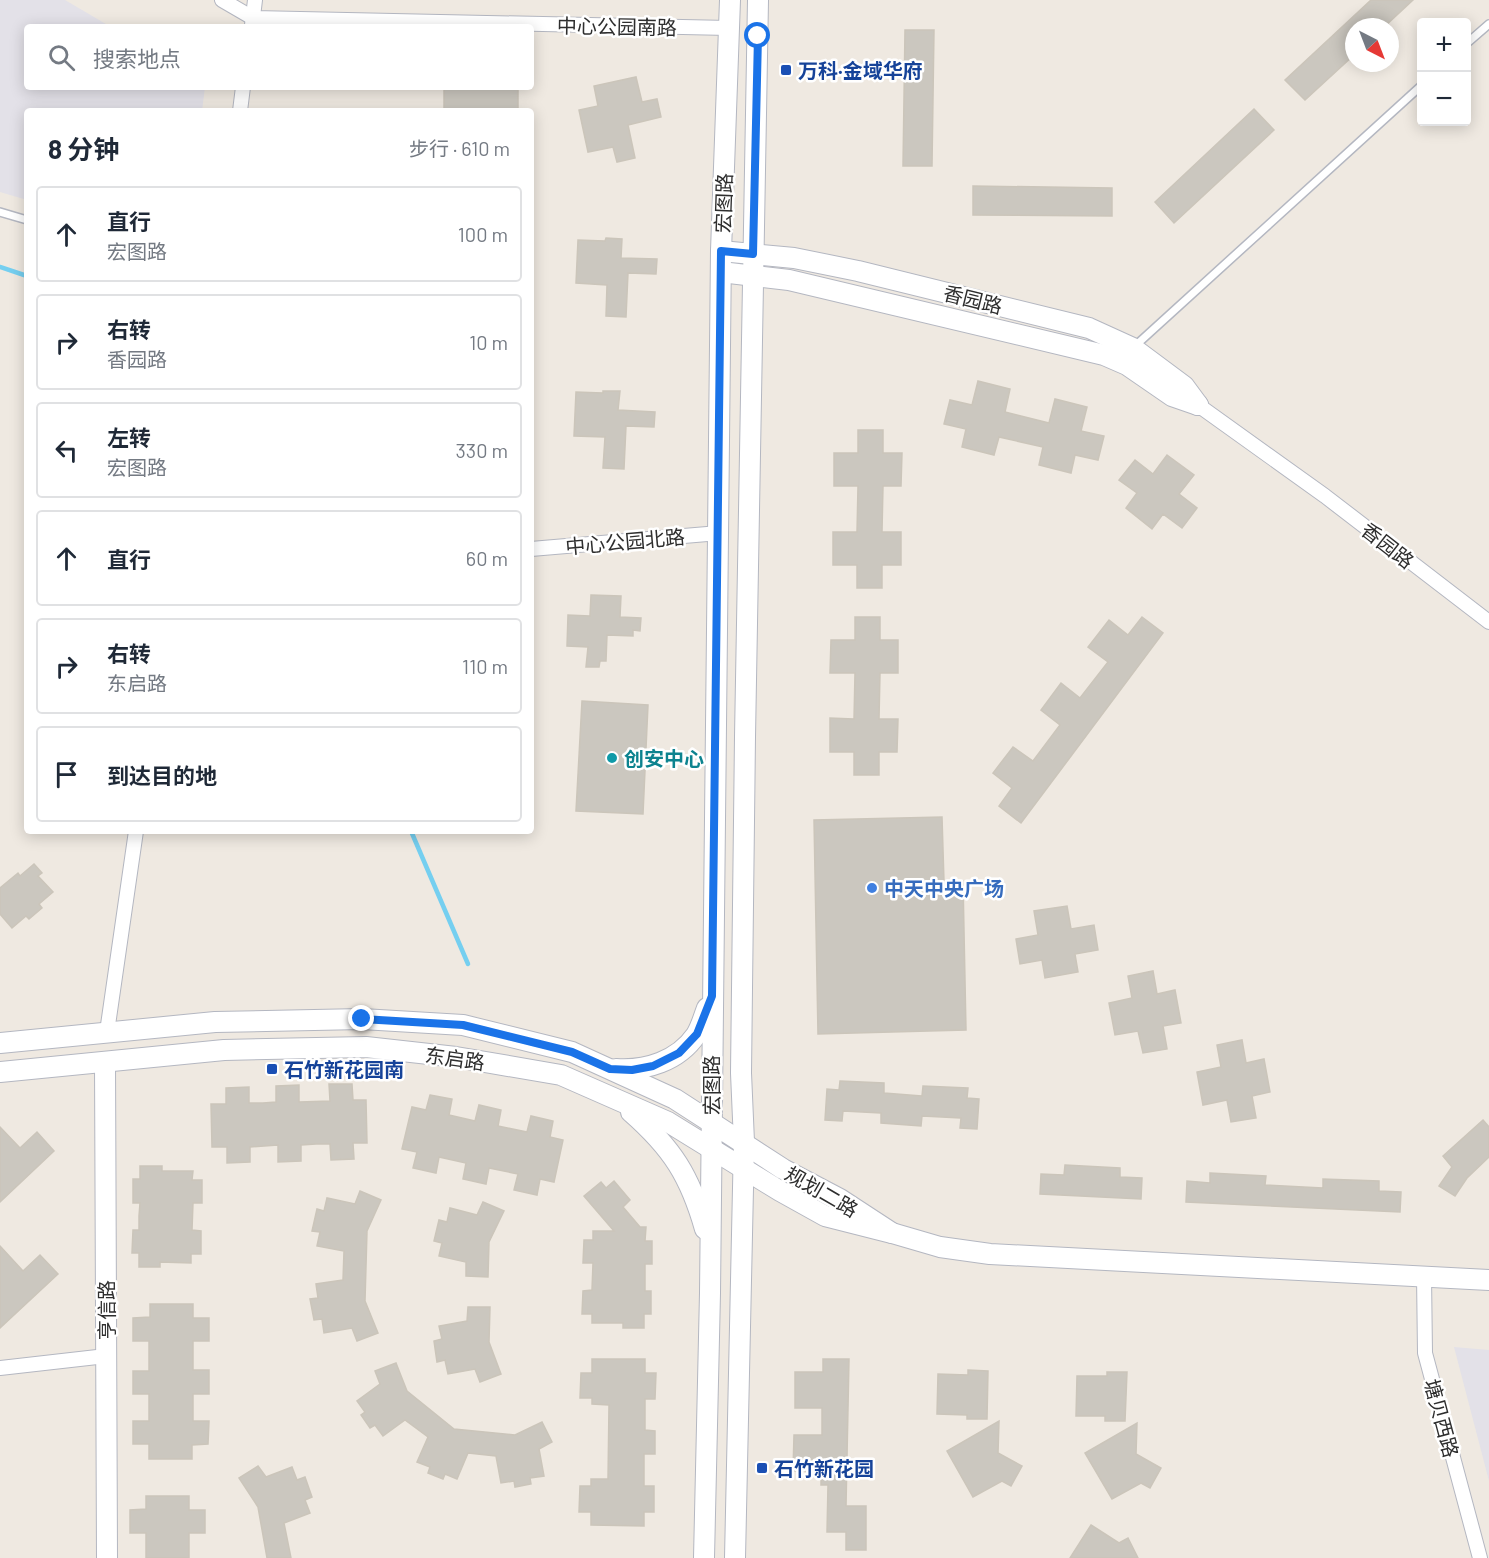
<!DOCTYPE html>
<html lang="zh">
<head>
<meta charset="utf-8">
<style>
  :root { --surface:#fff; --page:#f6f6f7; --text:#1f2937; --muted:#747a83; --line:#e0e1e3 }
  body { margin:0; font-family:Barlow,"Noto Sans SC",sans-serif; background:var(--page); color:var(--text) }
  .controls { position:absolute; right:18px; top:18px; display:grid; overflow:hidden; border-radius:6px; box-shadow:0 3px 15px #0003 }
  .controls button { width:54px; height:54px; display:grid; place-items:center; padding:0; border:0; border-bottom:2px solid var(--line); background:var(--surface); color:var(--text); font:30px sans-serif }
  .compass { position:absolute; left:1345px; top:18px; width:54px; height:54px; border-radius:50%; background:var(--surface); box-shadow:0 3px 15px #0003; rotate:138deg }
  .stop { position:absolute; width:18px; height:18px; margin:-14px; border:4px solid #1a73e8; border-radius:50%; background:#fff }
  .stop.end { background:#1a73e8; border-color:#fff; box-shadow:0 2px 6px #0008 }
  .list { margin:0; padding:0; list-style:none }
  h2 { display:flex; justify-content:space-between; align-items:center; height:78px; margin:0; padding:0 24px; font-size:26px }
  h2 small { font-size:20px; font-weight:400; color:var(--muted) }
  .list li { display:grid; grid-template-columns:39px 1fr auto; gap:18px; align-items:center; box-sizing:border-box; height:96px; margin:0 12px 12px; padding:0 12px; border:2px solid var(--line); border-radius:6px }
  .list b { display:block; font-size:22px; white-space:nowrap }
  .list p { margin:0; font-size:20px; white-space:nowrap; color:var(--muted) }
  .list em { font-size:20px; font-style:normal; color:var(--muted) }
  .icon { flex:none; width:33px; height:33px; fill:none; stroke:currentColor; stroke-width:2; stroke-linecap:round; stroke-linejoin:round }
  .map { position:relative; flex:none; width:1489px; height:1558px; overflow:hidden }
  .search { position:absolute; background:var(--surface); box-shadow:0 3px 15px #0003; left:24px; top:24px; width:510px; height:66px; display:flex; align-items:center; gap:15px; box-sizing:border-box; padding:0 21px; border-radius:6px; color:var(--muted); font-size:22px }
  .panel { position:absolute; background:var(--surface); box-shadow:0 3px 15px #0003; left:24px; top:108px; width:510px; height:726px; border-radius:6px }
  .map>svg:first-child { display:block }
  .industrial { fill:#e3e1e8 }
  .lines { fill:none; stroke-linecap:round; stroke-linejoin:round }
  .stream { stroke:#75cff0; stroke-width:4.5 }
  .building { fill:#cbc7bf; stroke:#cbc5ba; stroke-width:1.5 }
  .lane-casing { stroke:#b4b7c1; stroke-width:10 }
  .street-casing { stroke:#b4b7c1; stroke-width:16 }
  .secondary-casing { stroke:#b4b7c1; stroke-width:22 }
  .lane { stroke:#fff; stroke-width:7 }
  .street { stroke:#fff; stroke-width:14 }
  .secondary { stroke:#fff; stroke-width:20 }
  .route { stroke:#1a73e8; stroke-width:8 }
  .transit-dot { fill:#1a4fb4; stroke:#fff; stroke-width:2 }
  .culture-dot { fill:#0f9aa8; stroke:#fff; stroke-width:2 }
  .shop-dot { fill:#3f7fe0; stroke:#fff; stroke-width:2 }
  .labels { text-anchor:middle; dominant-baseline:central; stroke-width:5; stroke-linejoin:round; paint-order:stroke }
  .street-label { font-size:20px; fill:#2e2e2e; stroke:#fff }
  .transit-label { font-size:20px; font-weight:bold; fill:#164399; stroke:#fff; text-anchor:start }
  .culture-label { font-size:20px; font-weight:bold; fill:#0d838f; stroke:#fff; text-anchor:start }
  .shop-label { font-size:20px; font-weight:bold; fill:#366cbe; stroke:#fff; text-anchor:start }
</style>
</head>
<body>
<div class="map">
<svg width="1489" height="1558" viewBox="0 0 1489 1558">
  <rect width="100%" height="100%" fill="#efe9e1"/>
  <g class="industrial">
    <polygon points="0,0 65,0 111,27 27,27 27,87 205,87 202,111 27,111 27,200 0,192"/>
    <polygon points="1454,1347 1489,1350 1489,1481"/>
  </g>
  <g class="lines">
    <g class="stream">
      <polyline points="0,267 27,276"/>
      <polyline points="411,831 468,964"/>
    </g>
  </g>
  <g class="building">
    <polygon points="1371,0 1413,0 1384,27 1354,27 1354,55 1305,100 1285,80"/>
    <polygon points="905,30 934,30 932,166 903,166"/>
    <polygon points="636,77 642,102 657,99 661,117 628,125 635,158 617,162 613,147 588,152 579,110 598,106 594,86"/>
    <rect x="444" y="87" width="74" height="24"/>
    <polygon points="1254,109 1274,130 1174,223 1155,202"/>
    <polygon points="973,186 1112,188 1112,216 973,215"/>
    <polygon points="606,238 622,239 621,258 657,259 656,274 628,273 626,317 606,316 607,285 576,283 578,240 605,241"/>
    <polygon points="978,381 1010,389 1005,412 1049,423 1055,399 1087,407 1081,431 1104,436 1098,460 1075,455 1071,473 1039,465 1043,447 999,437 994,455 962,447 966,429 944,424 950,400 972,405"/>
    <polygon points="603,391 620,391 618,410 655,412 654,427 626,426 624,469 603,468 605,437 574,436 576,392 603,393"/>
    <polygon points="858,430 883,430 883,453 902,453 901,486 883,486 882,532 901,532 901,565 882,565 882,588 857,588 857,565 833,565 833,532 857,532 858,486 834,486 834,453 858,453"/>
    <polygon points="1167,455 1194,475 1179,494 1197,508 1182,528 1163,514 1152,529 1126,508 1137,493 1119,480 1135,460 1153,474"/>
    <polygon points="591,595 621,596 620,617 641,618 640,631 633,630 633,636 607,635 606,661 600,661 599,667 586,667 588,647 567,646 568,615 590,616"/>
    <polygon points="855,617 880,617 880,640 898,640 898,673 880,673 879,719 898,719 897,752 879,752 879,775 854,775 854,752 830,752 830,718 854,719 855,673 830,673 831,640 855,640"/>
    <polygon points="1142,617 1163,633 1021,823 999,806 1012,788 993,773 1013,747 1033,761 1060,725 1041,710 1061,683 1080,698 1108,662 1088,647 1109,620 1128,635"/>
    <polygon points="582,701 648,705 643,814 576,811"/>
    <polygon points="942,817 944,882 963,881 966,1030 818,1034 814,820"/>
    <polygon points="34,864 42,873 38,876 53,892 39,904 42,908 29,919 26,916 12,928 0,914 0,888 18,873 20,876"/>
    <polygon points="1067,906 1071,929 1094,925 1098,950 1075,954 1078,972 1045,978 1042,960 1020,964 1016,939 1038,935 1034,911"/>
    <polygon points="1153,971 1157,994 1175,990 1181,1023 1163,1026 1167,1049 1143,1053 1138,1031 1115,1035 1109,1003 1132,998 1128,976"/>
    <polygon points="1242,1040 1246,1063 1264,1059 1270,1092 1252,1096 1256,1118 1231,1122 1227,1100 1203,1105 1197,1072 1221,1067 1217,1045"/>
    <polygon points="840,1081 884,1083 884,1093 922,1096 923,1086 968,1088 967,1098 979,1099 977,1129 960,1128 961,1118 922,1116 921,1126 881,1123 881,1113 843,1111 842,1121 825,1120 827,1089 839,1090"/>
    <polygon points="329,1084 352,1084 353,1100 366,1100 367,1143 353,1143 354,1159 331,1160 330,1144 316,1144 301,1145 301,1161 278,1162 278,1145 250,1147 250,1162 227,1163 227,1147 212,1147 211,1104 226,1104 226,1088 249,1087 249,1103 263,1103 276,1102 276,1086 299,1085 299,1102 330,1101"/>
    <polygon points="430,1095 452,1099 449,1115 475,1121 479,1105 501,1110 498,1126 527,1132 531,1116 553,1121 550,1137 563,1140 554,1182 540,1179 537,1195 514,1190 518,1174 489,1168 486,1184 463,1179 466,1163 439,1157 436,1173 413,1168 417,1152 402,1149 412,1107 426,1110"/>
    <polygon points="1483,1120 1489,1127 1489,1157 1467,1178 1455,1196 1439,1186 1452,1167 1443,1156"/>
    <polygon points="0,1127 20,1148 37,1132 54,1151 0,1202"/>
    <polygon points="1065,1165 1120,1168 1120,1177 1142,1178 1141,1199 1040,1194 1041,1174 1064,1175"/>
    <polygon points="140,1166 162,1166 162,1171 193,1171 192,1180 202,1180 202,1203 193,1203 192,1230 201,1231 201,1254 191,1254 191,1263 160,1262 160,1267 139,1267 139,1253 132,1253 133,1230 139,1230 139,1216 140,1203 133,1203 133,1179 140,1179"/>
    <polygon points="1210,1173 1266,1176 1265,1185 1323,1188 1323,1179 1379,1181 1379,1191 1401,1192 1400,1212 1186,1202 1187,1181 1210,1183"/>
    <polygon points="614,1181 630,1200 623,1207 640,1227 646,1227 645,1241 652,1241 652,1264 645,1264 645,1291 651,1291 651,1314 644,1314 644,1328 623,1328 623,1323 592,1323 592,1314 582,1314 583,1291 592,1290 593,1263 583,1263 584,1240 593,1240 593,1231 614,1231 584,1196 601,1182 606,1188"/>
    <polygon points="360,1191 381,1200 367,1231 365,1301 378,1333 357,1341 352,1328 324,1333 322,1319 314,1320 310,1299 318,1298 316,1284 343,1280 344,1251 317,1246 320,1232 312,1231 317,1209 324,1211 327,1198 355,1204"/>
    <polygon points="483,1202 504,1211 489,1242 488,1277 466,1276 466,1262 439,1256 442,1243 434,1241 439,1220 447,1222 450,1208 477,1215"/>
    <polygon points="0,1246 23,1271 40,1255 58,1274 0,1328"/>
    <polygon points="150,1304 193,1304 193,1318 209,1318 209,1341 193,1341 193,1370 209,1370 209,1394 193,1394 193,1421 209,1421 208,1444 192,1445 192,1459 149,1459 149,1444 133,1444 133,1421 149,1421 149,1394 133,1394 133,1371 149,1371 149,1341 133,1341 133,1318 150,1317"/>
    <polygon points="468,1307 490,1307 489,1342 501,1374 480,1382 475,1369 448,1374 445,1360 437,1362 434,1341 442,1339 439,1326 467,1321"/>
    <polygon points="592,1359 645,1359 645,1373 656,1373 655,1399 645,1399 645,1430 655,1431 655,1454 644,1454 644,1486 654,1486 654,1512 644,1512 644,1526 591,1525 591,1512 579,1512 580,1486 591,1486 591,1479 608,1479 609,1405 592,1404 592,1398 580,1398 581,1373 592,1373"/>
    <polygon points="823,1359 849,1359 846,1506 866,1506 866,1550 846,1550 846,1532 827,1532 828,1485 821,1485 821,1471 793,1471 794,1435 822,1435 822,1408 795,1408 795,1372 823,1372"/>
    <polygon points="396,1363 407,1391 454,1429 515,1435 542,1422 552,1442 539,1449 544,1476 530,1478 531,1484 515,1487 514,1481 501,1483 496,1456 468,1453 457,1479 445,1474 443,1479 428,1473 430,1467 417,1462 428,1437 405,1420 383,1436 375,1425 370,1428 361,1415 365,1412 357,1401 380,1384 375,1371"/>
    <polygon points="968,1370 988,1371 987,1419 967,1419 967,1415 937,1414 938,1374 968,1375"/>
    <polygon points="1107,1372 1127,1372 1125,1421 1105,1421 1105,1416 1076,1416 1077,1376 1107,1376"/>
    <polygon points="999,1421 998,1453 1022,1466 1011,1486 1002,1481 973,1497 947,1451"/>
    <polygon points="1137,1423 1136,1454 1161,1468 1150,1488 1141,1483 1112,1499 1085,1453"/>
    <polygon points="258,1466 266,1477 292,1467 297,1480 305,1477 312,1497 305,1500 310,1513 284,1523 291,1558 267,1558 258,1507 239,1478"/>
    <polygon points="146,1496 189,1496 189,1510 205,1510 205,1533 189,1533 189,1558 146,1558 146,1533 130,1533 130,1510 146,1509"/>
    <polygon points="1091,1525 1119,1543 1128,1538 1138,1558 1070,1558"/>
  </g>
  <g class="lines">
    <g class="lane-casing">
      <g id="lane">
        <polyline points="1466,44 1489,24"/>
        <polyline points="0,212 27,220"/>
        <polyline points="1135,346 1422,85"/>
      </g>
    </g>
    <g class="street-casing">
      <g id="street">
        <polyline points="222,0 253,18 729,28"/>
        <polyline points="252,25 255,0"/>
        <polyline points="240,111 243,87"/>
        <polyline points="1198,405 1325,496 1489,622"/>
        <polyline points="531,549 719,533"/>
        <polyline points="107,1032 136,831"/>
        <polyline points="1424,1276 1425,1353 1480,1558"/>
        <polyline points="0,1368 106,1356"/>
      </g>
    </g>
    <g class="secondary-casing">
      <g id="secondary">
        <polyline points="721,251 794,258 858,271 1089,328 1133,348 1184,386 1198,405"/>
        <polyline points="721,272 789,280 1104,355 1127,365 1172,396 1198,405"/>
        <polyline points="0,1043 215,1022 362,1019 463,1025 572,1052 675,1099 783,1169 840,1199 892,1233 825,1216 780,1191 668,1122 561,1075 456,1057 366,1047 224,1050 0,1072"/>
        <polyline points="105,1062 107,1558"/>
        <path d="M616,1069c30,2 62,-8 80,-34 5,-8 8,-19 11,-27"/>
        <path d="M631,1112c41,36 59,64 74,117"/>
        <polyline points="892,1233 940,1247 990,1254 1489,1280"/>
        <polyline points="704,1558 710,1293 721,251 730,0"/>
        <polyline points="735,1558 744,1142 741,1073 745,737 758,0"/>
      </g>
    </g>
    <use href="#lane" class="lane"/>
    <use href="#street" class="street"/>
    <use href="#secondary" class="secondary"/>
  </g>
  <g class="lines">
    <polyline class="route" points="362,1019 463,1025 572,1052 610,1069 632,1070 653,1066 679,1053 697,1034 712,996 721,251 753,254 758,36"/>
  </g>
  <g class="transit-dot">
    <rect x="780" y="64" width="12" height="12" rx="3"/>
    <rect x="266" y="1063" width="12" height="12" rx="3"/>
    <rect x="756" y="1462" width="12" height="12" rx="3"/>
  </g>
  <circle class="culture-dot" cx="612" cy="758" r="6"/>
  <circle class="shop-dot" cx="872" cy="888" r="6"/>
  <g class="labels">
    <g class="street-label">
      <text transform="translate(617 26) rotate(1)">中心公园南路</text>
      <text transform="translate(723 203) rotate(-88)">宏图路</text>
      <text transform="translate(973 299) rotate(14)">香园路</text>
      <text transform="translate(625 541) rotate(-5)">中心公园北路</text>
      <text transform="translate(1388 545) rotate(38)">香园路</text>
      <text transform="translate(455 1058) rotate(8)">东启路</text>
      <text transform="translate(711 1085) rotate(-90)">宏图路</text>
      <text transform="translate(822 1191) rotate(30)">规划二路</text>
      <text transform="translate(106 1310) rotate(-90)">亨信路</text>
      <text transform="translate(1442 1418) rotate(75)">塘贝西路</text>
    </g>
    <g class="transit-label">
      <text x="798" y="70">万科·金域华府</text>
      <text x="284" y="1069">石竹新花园南</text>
      <text x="774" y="1468">石竹新花园</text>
    </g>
    <g class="culture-label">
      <text x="624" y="758">创安中心</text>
    </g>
    <g class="shop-label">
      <text x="884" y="888">中天中央广场</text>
    </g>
  </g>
</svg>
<div class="controls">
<button>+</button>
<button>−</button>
</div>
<svg class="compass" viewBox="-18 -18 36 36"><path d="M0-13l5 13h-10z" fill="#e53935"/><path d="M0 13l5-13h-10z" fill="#747a83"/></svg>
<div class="stop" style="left:758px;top:36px"></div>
<div class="stop end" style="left:362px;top:1019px"></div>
<div class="search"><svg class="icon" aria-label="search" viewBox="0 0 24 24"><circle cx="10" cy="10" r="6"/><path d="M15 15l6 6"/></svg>搜索地点</div>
<section class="panel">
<h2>8 分钟<small>步行 · 610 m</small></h2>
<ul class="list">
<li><svg class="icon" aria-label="ahead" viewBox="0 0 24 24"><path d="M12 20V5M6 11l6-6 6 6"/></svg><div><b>直行</b><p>宏图路</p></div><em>100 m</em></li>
<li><svg class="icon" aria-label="right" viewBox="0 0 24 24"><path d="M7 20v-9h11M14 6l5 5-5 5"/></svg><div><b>右转</b><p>香园路</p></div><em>10 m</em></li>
<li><svg class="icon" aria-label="left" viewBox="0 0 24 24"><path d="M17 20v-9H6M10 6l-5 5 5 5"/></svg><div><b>左转</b><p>宏图路</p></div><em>330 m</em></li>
<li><svg class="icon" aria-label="ahead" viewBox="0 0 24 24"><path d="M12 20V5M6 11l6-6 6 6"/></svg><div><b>直行</b></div><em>60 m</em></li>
<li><svg class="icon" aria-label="right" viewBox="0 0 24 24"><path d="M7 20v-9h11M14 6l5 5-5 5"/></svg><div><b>右转</b><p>东启路</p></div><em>110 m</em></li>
<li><svg class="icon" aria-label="arrive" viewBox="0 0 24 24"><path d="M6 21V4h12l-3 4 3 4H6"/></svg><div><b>到达目的地</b></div></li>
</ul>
</section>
</div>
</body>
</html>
